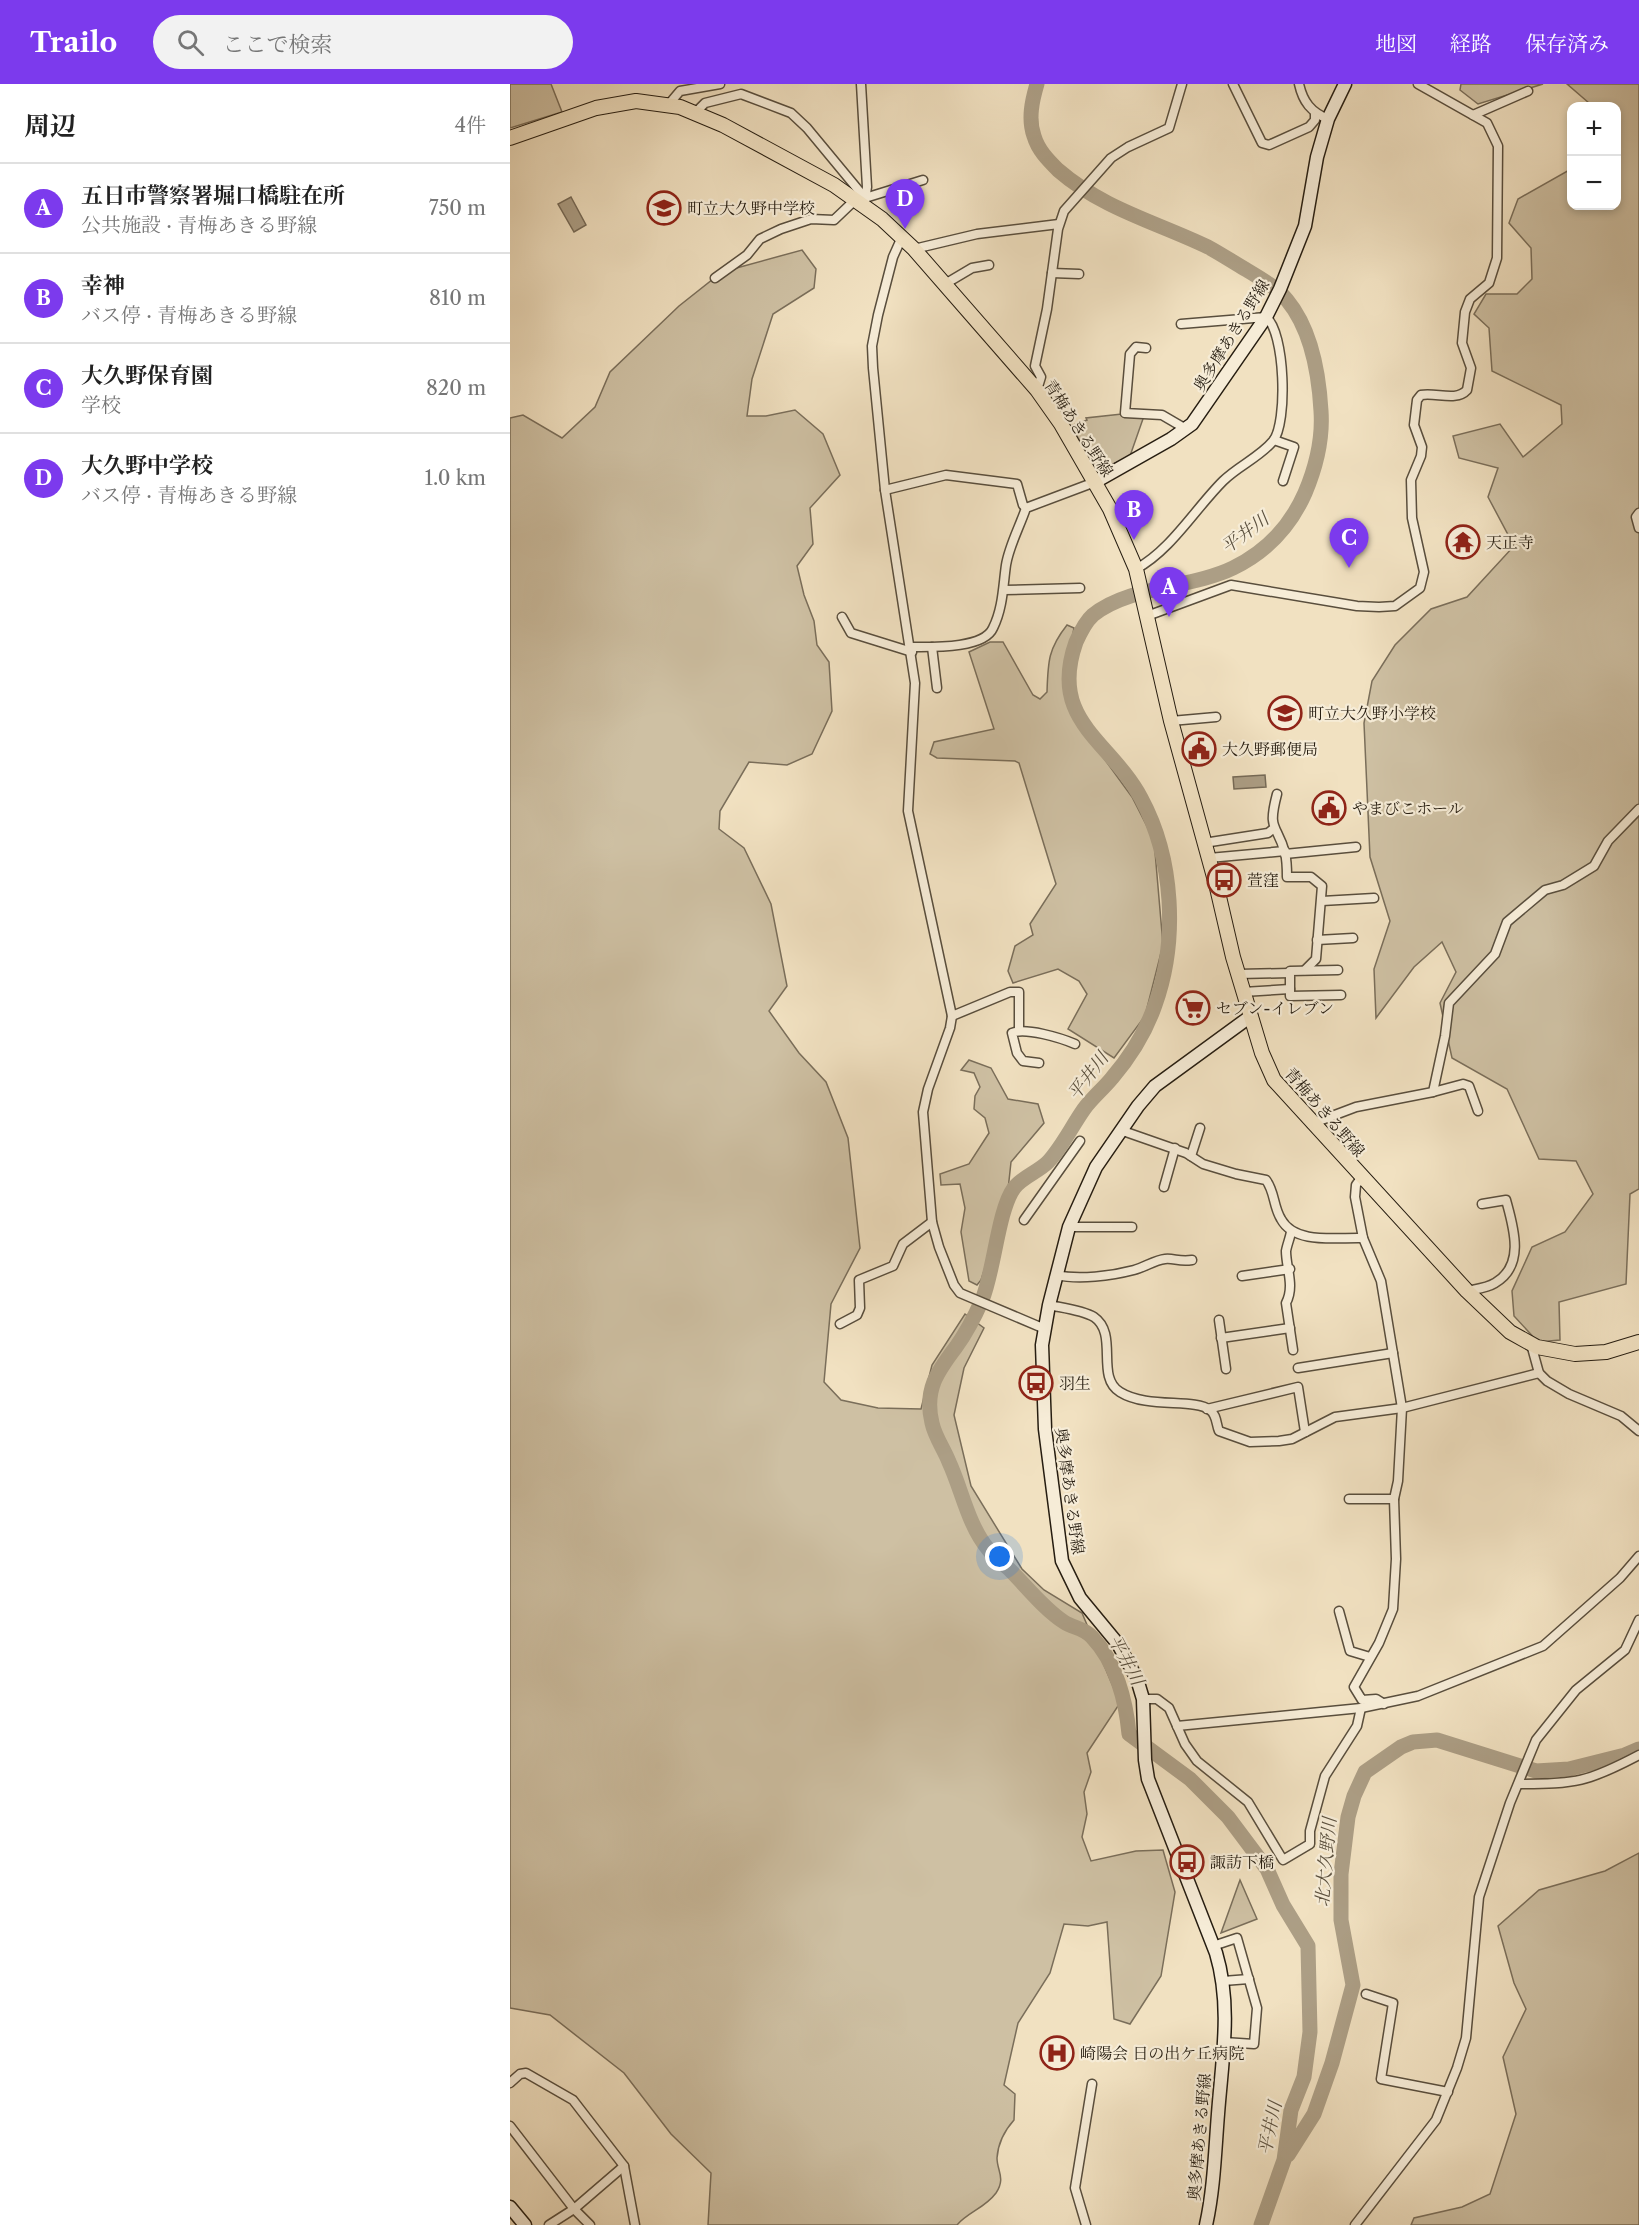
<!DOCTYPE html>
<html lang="ja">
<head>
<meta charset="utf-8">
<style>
  :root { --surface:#fff; --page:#f2f2f2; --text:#222; --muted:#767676; --line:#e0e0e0; --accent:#7c3aed }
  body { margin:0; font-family:"Libre Caslon Text","Noto Serif JP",serif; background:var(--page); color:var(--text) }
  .controls { position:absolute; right:18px; top:18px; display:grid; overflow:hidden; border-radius:12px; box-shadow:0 3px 9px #0003 }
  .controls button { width:54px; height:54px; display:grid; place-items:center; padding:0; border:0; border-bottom:2px solid var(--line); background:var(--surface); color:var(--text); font:30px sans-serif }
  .you { position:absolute; left:490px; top:1473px; width:21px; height:21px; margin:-15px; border:4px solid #fff; border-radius:50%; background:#1a73e8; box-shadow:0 0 0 9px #1a73e833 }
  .badge { display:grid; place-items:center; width:39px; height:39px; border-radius:50%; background:var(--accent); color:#fff; font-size:20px; font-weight:700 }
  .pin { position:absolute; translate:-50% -50px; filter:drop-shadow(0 2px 3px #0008) }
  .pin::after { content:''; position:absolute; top:32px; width:21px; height:18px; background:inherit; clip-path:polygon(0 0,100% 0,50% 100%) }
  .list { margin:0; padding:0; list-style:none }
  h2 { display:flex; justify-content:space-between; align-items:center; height:78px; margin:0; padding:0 24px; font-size:26px }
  h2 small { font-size:20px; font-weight:400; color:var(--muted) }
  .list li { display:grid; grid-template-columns:39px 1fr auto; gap:18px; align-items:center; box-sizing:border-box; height:90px; padding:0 24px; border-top:2px solid var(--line) }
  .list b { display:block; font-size:22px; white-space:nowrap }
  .list p { margin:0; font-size:20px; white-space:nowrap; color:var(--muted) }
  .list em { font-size:20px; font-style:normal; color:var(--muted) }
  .icon { flex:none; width:33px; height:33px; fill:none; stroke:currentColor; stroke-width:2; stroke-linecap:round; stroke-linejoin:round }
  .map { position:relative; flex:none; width:1129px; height:2141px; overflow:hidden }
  header { display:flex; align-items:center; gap:36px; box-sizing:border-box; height:84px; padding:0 30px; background:var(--accent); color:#fff }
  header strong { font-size:28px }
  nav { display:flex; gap:33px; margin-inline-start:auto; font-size:21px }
  .search { width:420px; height:54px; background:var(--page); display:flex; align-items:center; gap:15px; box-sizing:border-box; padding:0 21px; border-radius:33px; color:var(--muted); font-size:22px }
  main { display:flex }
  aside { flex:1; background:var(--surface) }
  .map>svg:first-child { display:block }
  .green { fill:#cec0a3; stroke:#7a6e5a; stroke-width:1.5 }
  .water { fill:#ac9e85; stroke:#766a57; stroke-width:1.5 }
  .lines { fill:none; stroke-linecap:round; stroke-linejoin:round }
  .river { stroke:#ac9e85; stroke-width:15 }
  .street-casing { stroke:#594e3d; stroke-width:11 }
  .secondary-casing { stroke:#261d11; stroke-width:15 }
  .primary-casing { stroke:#261d11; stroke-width:16 }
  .street { stroke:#f6ecd7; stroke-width:8 }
  .secondary { stroke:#f6ecd7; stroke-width:12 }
  .primary { stroke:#f1e1c1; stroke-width:14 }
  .labels { text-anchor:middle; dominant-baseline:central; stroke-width:4.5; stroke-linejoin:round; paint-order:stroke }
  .poi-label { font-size:16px; fill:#261d11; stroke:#f6ecd7; text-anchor:start }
  .street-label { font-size:16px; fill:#261d11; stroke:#f6ecd7 }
  .water-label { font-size:18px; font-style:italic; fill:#5c513f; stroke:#f6ecd7 }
</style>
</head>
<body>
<header>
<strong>Trailo</strong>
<div class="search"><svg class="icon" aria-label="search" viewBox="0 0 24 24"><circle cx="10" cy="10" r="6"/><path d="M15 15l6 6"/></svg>ここで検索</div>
<nav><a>地図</a><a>経路</a><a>保存済み</a></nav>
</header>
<main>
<aside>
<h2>周辺<small>4件</small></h2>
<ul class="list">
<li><span class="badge">A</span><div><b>五日市警察署堀口橋駐在所</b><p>公共施設 · 青梅あきる野線</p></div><em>750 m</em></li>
<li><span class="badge">B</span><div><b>幸神</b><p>バス停 · 青梅あきる野線</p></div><em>810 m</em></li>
<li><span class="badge">C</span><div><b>大久野保育園</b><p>学校</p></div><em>820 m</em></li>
<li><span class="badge">D</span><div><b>大久野中学校</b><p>バス停 · 青梅あきる野線</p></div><em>1.0 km</em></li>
</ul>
</aside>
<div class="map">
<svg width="1129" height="2141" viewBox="0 0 1129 2141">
  <rect width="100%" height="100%" fill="#f1e1c1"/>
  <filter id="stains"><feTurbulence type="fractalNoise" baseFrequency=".00333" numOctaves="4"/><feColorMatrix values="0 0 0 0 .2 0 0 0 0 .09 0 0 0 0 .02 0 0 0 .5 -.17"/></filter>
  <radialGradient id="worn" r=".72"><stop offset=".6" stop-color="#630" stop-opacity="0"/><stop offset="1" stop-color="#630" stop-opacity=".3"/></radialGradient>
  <g class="green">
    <polygon points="0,0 41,0 52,28 0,44"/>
    <polygon points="951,0 1033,0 968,20 950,6"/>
    <polygon points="1057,0 1129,0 1129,1105 1120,1110 1116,1200 1049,1218 1050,1256 1028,1258 1004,1232 1002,1207 1022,1163 1055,1148 1083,1110 1066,1077 1029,1075 997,1005 942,974 930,919 946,888 932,858 904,883 866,934 864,885 880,837 860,773 854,639 862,597 885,561 921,525 957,513 1004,462 978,413 988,384 949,374 943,352 990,340 1013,373 1052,340 1051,321 982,287 979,244 964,230 976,210 1007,210 1022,195 1021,164 999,139 1008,115 1061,85 1062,122 1106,122 1106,22 1079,22 1079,19"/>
    <path d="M292,166l14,19 -2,19 -41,26 -21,65 -5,37h19l29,-6 28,24 17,41 -30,33 3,36 -16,22 7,29 10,26 3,24 12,17 3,49 -20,43 -25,11 -38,-3 -29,49 -1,18 25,19 27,56 16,82 -18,25 30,42 27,29 22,56 12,110 -29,56 -7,78 17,18 37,8 43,1 11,-44 33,-51 19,14 -20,40 -10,47 17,71 51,83 22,21 38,23 38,90 -33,50 4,19 -7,20 3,22 -5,23 9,24 45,-10 27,-1 12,42 -14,84 -31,48 -16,-5 -7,-97 -19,4 -24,-2 -14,49 -32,50 -14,62 11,9 -1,26c-9,10 -16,23 -17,38 0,13 9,20 -1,35 -11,15 -28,19 -39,32h-249l3,-52 -40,-39 -47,-61 -74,-58 -40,-7v-1590l13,-3 39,23 33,-31 15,-35 69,-66 43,-34z"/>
    <polygon points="612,330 634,332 620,372 591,386 582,378 561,342 577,336 576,334"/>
    <path d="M557,541l7,3 -10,52 20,51 48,66 22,43 9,105 -18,71 -31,42 -46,-29 19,-35 -8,-13 -21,-12 -45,14 -5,-12 7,-25 18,-11 -3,-11 26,-40 -37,-121 -4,-2 -78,-3 -7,-4 4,-12 60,-13 -25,-77 21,-10h13l30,53 7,4 7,-7c1,-30 1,-43 20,-67z"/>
    <polygon points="459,976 481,984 498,1015 528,1020 534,1039 501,1078 497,1115 471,1196 467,1201 459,1197 451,1148 455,1124 450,1100 431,1101 430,1090 459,1080 479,1049 475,1034 464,1025 465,1012 470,1003 464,989 451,986"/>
    <polygon points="1129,1769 1129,2141 901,2141 904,2134 952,2123 980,2110 1006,2030 993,1973 1016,1925 1004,1899 988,1842 1029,1806 1095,1787"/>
    <polygon points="730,1796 747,1835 711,1849"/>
  </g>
  <g class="water">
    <polygon points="61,113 76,141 64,148 48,120"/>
    <polygon points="755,691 756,703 724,705 723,693"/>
  </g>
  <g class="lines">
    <g class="river">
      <path d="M527,0c-5,17 -9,35 -3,52 4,14 14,24 24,34 45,39 98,52 150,77 13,7 25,15 37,22 15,9 31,18 42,31 24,29 32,75 34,111 2,29 -5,56 -16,82 -15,34 -39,59 -72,75 -41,20 -105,18 -140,47 -8,7 -13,18 -17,27 -28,79 34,98 65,156 33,61 37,143 14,207 -9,26 -25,52 -43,73 -9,11 -20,20 -28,31 -12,17 -22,38 -36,53 -10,10 -26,15 -34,26 -16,22 -20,84 -32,112 -7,16 -16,33 -26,47 -19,25 -32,43 -24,76 3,14 12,26 17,39 13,28 19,63 39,87 6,8 15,14 23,22 16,16 33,38 53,51 9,6 20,6 28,15 24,25 34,64 37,97l61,45 38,38 39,52 16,36 25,41 2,86 -6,45 -13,33 -7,50 -23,65"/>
      <polyline points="778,2071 804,2030 822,1979 843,1901 831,1836 831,1790 838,1733 844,1712 855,1688 891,1663 903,1658 927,1656 1026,1687 1059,1685 1115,1671 1129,1665"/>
    </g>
    <g class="street-casing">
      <g id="street">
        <polyline points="351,0 357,103 355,116"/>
        <polyline points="723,0 752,59 759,61 799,43 805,36 805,30"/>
        <path d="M789,0c4,18 12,28 29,35"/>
        <polyline points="159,20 170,7 210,0"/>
        <polyline points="186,28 195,19 231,10 281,29 297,44 355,114 413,96"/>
        <polyline points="963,31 1018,7"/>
        <polyline points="392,153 383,173 368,231 362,262 363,284 375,406 405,599 398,727 442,932 440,944 418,1005 413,1028 422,1138 429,1163 444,1201 450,1209 535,1245"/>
        <polyline points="404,165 467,150 549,140"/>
        <polyline points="542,189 569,190"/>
        <polyline points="205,194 237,171 250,155 271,145 301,135 324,136 346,115"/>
        <polyline points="435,200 462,184 479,181"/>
        <polyline points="636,264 626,263 620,270 615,329 652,331 676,345"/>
        <polyline points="527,306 531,293 525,282 537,225 548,145 554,127 601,74 618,63 659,44 672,0"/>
        <polyline points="764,356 784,363 773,397"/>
        <polyline points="375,406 436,391 507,400 513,421 516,424"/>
        <polyline points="1129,429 1126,433 1129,444"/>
        <path d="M626,485c35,-19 59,-60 87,-88 15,-15 37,-24 50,-40 15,-18 12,-110 -7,-124l-85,7"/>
        <polyline points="494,506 570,504"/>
        <path d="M637,532l84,-31 126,21 22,1 16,-1 25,-18 4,-16 -12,-54 -1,-38 10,-24 1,-9 -8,-22 3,-25 4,-5c15,-3 35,7 46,-5l4,-22 -9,-25 3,-31 5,-13 19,-16 8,-25 1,-112 -11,-23 -69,-39"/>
        <polyline points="332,533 341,549 402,568"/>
        <path d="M401,563c20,0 73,2 82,-19 10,-20 10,-42 13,-63 3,-19 14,-39 20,-57l69,-26"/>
        <polyline points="422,563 427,604"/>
        <polyline points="661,637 706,633"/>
        <path d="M767,710c-10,38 0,29 8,59 2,8 2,16 2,24h24l11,9 -6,73 -11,11"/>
        <polyline points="694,759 758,749 763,745"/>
        <polyline points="775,770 846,763"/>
        <polyline points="699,774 775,767"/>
        <polyline points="812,817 864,814"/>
        <polyline points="807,856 843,854"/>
        <polyline points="828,886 780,887 780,912 831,911"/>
        <polyline points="728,890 780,889"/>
        <polyline points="733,908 780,905"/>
        <polyline points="442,932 500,908 509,908 509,946"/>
        <path d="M529,979l-16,-2 -6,-8 -5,-20c13,-6 49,5 63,11"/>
        <polyline points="923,1008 953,1000 959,1002 968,1027"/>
        <polyline points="801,1040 846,1023 923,1008 935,952 939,919 985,870 997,838 1035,806 1053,801 1084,782 1098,757 1129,725"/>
        <path d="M613,1047l63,22 17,11 33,10 30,6c9,12 7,26 15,39 14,26 56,18 82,19"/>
        <polyline points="681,1072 690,1044"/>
        <polyline points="851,1094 846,1101 845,1113 853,1154 871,1197 892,1324 888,1397 884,1415 886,1475 883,1525 869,1559 844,1603 852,1616 866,1615 874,1620"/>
        <polyline points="654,1103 665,1064"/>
        <polyline points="514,1136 570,1057"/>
        <polyline points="559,1143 622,1143"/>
        <path d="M781,1148c-1,6 -4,13 -5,19 0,17 9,35 0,52l7,47"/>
        <path d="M546,1191c23,5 55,1 78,-5 11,-3 21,-10 31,-11 9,-1 14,3 27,1"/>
        <polyline points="732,1192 780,1185"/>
        <path d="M957,1207c9,-2 20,-3 28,-8 31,-18 18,-57 11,-83l-24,4"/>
        <path d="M539,1221c14,3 33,5 45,12 25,17 1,60 26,75 27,17 74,6 90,18 7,5 6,14 9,21l31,11 29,-1 13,-2 43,-22 67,-9 137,-35"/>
        <polyline points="709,1236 716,1285"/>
        <polyline points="330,1240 347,1231 350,1224 349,1196 383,1182 393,1160 422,1138"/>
        <polyline points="711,1254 780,1244"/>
        <polyline points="1021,1260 1029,1289 1037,1297 1059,1310 1111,1332 1129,1347"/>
        <polyline points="788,1284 883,1269"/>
        <polyline points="697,1325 788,1303 795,1348"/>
        <polyline points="839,1415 884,1415"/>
        <polyline points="829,1527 840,1567 860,1573"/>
        <polyline points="633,1615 647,1615 659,1624 675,1660 687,1677 738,1718 773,1776 800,1760 800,1747 815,1692 847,1642 851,1624"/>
        <polyline points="667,1642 851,1624 908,1612 1033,1562 1110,1494 1129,1472"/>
        <path d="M1009,1700c57,0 69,-2 120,-29"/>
        <polyline points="703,1862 727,1854 747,1924 744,1960 714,1958"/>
        <polyline points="713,1897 739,1895"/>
        <polyline points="856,1910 883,1919 871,1995 938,2008"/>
        <polyline points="0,1999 10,1990 16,1989 63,2016 114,2082 125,2141"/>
        <polyline points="0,2042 64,2125 80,2141"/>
        <polyline points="39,2141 64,2125 114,2082"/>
        <polyline points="576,2141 565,2104 582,2000"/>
        <polyline points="845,2141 926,2036 947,1984 956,1954 969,1813 1000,1719 1026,1656 1066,1606 1115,1566 1129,1536"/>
      </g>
    </g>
    <g class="secondary-casing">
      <g id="secondary">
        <polyline points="585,398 661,355 682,340 756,233 770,205 795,142 807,73 818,35 835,0"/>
        <polyline points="0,2123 15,2141"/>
        <path d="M696,2141c8,-36 9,-74 12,-111 4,-54 14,-108 -2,-161l-68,-174 -3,-19 -2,-61 -6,-20 -19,-35 -38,-46 -18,-37 -17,-132 -3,-84 7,-40 20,-78 27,-60 42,-61 17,-20 96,-70"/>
      </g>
    </g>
    <g class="primary-casing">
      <polyline id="primary" points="0,54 86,24 126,17 170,23 213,41 324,101 372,135 404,165 527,306 551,340 600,425 626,485 661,637 707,804 723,873 752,969 764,996 957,1207 1000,1248 1027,1263 1065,1270 1096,1268 1129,1258"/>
    </g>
    <use href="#street" class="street"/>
    <use href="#secondary" class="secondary"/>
    <use href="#primary" class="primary"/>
  </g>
  <defs>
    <g id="school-ring" transform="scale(1.725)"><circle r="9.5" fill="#f6ecd7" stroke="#8f2418" stroke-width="1.5"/><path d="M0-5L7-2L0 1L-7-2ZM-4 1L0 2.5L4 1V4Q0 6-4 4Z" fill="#8f2418"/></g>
    <g id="temple-ring" transform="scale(1.725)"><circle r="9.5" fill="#f6ecd7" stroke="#8f2418" stroke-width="1.5"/><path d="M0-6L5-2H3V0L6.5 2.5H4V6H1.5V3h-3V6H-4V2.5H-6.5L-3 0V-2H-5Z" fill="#8f2418"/></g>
    <g id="civic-ring" transform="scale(1.725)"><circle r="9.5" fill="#f6ecd7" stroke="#8f2418" stroke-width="1.5"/><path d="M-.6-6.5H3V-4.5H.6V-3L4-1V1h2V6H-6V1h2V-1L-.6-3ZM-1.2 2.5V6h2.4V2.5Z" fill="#8f2418"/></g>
    <g id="bus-ring" transform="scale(1.725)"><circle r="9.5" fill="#f6ecd7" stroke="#8f2418" stroke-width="1.5"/><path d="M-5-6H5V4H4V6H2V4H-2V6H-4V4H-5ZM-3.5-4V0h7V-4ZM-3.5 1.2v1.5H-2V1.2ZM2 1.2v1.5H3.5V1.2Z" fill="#8f2418"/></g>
    <g id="supermarket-ring" transform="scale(1.725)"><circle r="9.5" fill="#f6ecd7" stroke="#8f2418" stroke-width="1.5"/><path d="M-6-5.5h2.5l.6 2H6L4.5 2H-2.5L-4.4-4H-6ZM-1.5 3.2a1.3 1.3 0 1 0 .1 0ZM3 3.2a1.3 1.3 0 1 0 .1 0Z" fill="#8f2418"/></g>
    <g id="hospital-ring" transform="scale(1.725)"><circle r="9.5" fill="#f6ecd7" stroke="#8f2418" stroke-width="1.5"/><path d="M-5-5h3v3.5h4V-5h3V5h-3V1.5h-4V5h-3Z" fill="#8f2418"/></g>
  </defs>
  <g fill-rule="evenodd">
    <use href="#school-ring" x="154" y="124"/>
    <use href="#temple-ring" x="953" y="458"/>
    <use href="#school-ring" x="775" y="629"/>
    <use href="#civic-ring" x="689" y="665"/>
    <use href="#civic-ring" x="819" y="724"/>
    <use href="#bus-ring" x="714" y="796"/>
    <use href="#supermarket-ring" x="683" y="924"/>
    <use href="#bus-ring" x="526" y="1299"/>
    <use href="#bus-ring" x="677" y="1778"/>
    <use href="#hospital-ring" x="547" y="1969"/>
  </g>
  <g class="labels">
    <g class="poi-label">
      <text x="177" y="124">町立大久野中学校</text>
      <text x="976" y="458">天正寺</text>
      <text x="798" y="629">町立大久野小学校</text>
      <text x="712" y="665">大久野郵便局</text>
      <text x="842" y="724">やまびこホール</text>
      <text x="737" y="796">萱窪</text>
      <text x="706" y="924">セブン-イレブン</text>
      <text x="549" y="1299">羽生</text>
      <text x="700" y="1778">諏訪下橋</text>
      <text x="570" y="1969">崎陽会 日の出ケ丘病院</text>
    </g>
    <g class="street-label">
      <text transform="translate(721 251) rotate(-58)">奥多摩あきる野線</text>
      <text transform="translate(569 344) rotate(57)">青梅あきる野線</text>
      <text transform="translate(815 1028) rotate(49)">青梅あきる野線</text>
      <text transform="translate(560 1407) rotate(82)">奥多摩あきる野線</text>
      <text transform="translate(689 2053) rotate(-85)">奥多摩あきる野線</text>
    </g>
    <g class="water-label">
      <text transform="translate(735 449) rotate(-37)">平井川</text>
      <text transform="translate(578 992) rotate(-53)">平井川</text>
      <text transform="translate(616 1576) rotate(62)">平井川</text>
      <text transform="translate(816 1778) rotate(-85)">北大久野川</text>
      <text transform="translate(760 2044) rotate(-78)">平井川</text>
    </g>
  </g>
  <rect width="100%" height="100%" filter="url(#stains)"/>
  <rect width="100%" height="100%" fill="url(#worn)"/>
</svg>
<div class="controls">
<button>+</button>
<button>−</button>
</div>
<div class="you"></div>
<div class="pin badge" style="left:659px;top:533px">A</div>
<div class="pin badge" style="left:624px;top:456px">B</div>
<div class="pin badge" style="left:839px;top:484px">C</div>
<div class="pin badge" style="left:395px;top:145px">D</div>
</div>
</main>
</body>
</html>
